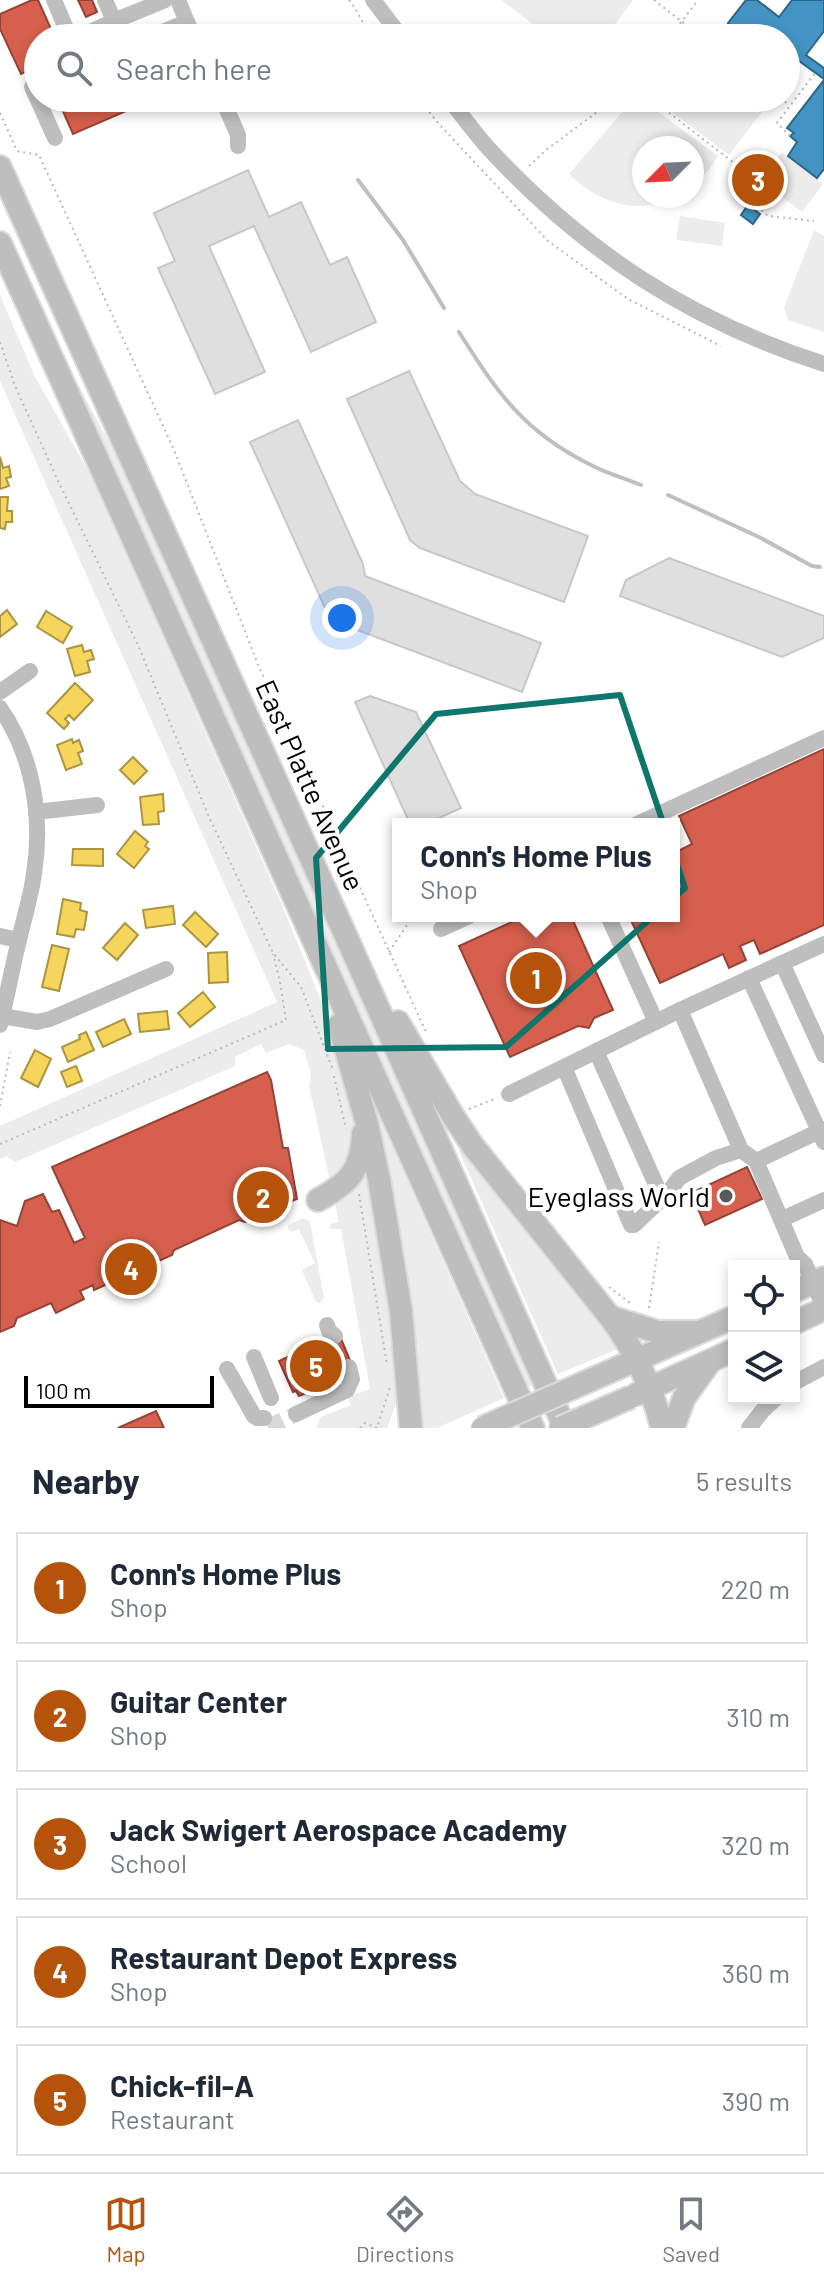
<!DOCTYPE html>
<html lang="en">
<head>
<meta charset="utf-8">
<style>
  :root { --surface:#fff; --page:#f6f6f7; --text:#1f2937; --muted:#747a83; --line:#e0e1e3; --accent:#b45309 }
  body { margin:0; font-family:Barlow,sans-serif; background:var(--page); color:var(--text) }
  .controls { position:absolute; right:24px; bottom:24px; display:grid; overflow:hidden; border-radius:0px; box-shadow:0 4px 12px #0003 }
  .controls button { width:72px; height:72px; display:grid; place-items:center; padding:0; border:0; border-bottom:2px solid var(--line); background:var(--surface); color:var(--text); font:40px sans-serif }
  .compass { position:absolute; left:632px; top:136px; width:72px; height:72px; border-radius:50%; background:var(--surface); box-shadow:0 4px 12px #0003; rotate:246deg }
  .scale { position:absolute; left:24px; bottom:20px; width:190px; box-sizing:border-box; padding-left:8px; border:4px solid #000; border-top:0; font-size:22px; line-height:28px; white-space:nowrap; color:#000; -webkit-text-stroke:6px #fff; paint-order:stroke }
  .you { position:absolute; left:342px; top:618px; width:28px; height:28px; margin:-20px; border:6px solid #fff; border-radius:50%; background:#1a73e8; box-shadow:0 0 0 12px #1a73e833 }
  .badge { display:grid; place-items:center; width:52px; height:52px; border-radius:50%; background:var(--accent); color:#fff; font-size:26px; font-weight:700 }
  .pin { position:absolute; translate:-50% -50%; border:4px solid #fff; box-shadow:0 2px 8px #0006 }
  .popup { position:absolute; left:392px; top:818px; width:288px; height:104px; box-sizing:border-box; display:grid; place-content:center; border-radius:0px; background:var(--surface); filter:drop-shadow(0 2px 6px #0005); font-size:26px; white-space:nowrap; color:var(--muted) }
  .popup b { font-size:30px; color:var(--text) }
  .popup::after { content:''; position:absolute; left:50%; top:100%; margin-left:-16px; border:16px solid transparent; border-top-color:var(--surface) }
  .list { margin:0; padding:0; list-style:none }
  h2 { display:flex; justify-content:space-between; align-items:center; height:104px; margin:0; padding:0 32px; font-size:34px }
  h2 small { font-size:26px; font-weight:400; color:var(--muted) }
  .list li { display:grid; grid-template-columns:52px 1fr auto; gap:24px; align-items:center; box-sizing:border-box; height:112px; margin:0 16px 16px; padding:0 16px; border:2px solid var(--line); border-radius:0px }
  .list b { display:block; font-size:30px; white-space:nowrap }
  .list p { margin:0; font-size:26px; white-space:nowrap; color:var(--muted) }
  .list em { font-size:26px; font-style:normal; color:var(--muted) }
  .icon { flex:none; width:44px; height:44px; fill:none; stroke:currentColor; stroke-width:2; stroke-linecap:round; stroke-linejoin:round }
  .map { position:relative; flex:none; width:824px; height:1428px; overflow:hidden }
  .search { position:absolute; background:var(--surface); box-shadow:0 4px 12px #0003; left:24px; right:24px; top:24px; height:88px; display:flex; align-items:center; gap:20px; box-sizing:border-box; padding:0 28px; border-radius:44px; color:var(--muted); font-size:30px }
  .sheet { height:744px; background:var(--surface) }
  nav { display:flex; justify-content:space-around; align-items:center; box-sizing:border-box; height:112px; border-top:2px solid var(--line); background:var(--surface); font-size:22px; color:var(--muted) }
  nav a { display:grid; justify-items:center; gap:4px }
  nav .on { color:var(--accent) }
  .map>svg:first-child { display:block }
  .green { fill:#ececec }
  .homes { fill:#f6d55c; stroke:#ac9540; stroke-width:2 }
  .shops { fill:#d6604d; stroke:#964336; stroke-width:2 }
  .schools { fill:#4393c3; stroke:#2f6788; stroke-width:2 }
  .lines { fill:none; stroke-linecap:round; stroke-linejoin:round }
  .stream { stroke:#bfbfbf; stroke-width:4 }
  .building { fill:#dfdfdf; stroke:#c7c7c7; stroke-width:2 }
  .minor-tunnel { stroke:#d9d9d9; stroke-width:16; stroke-dasharray:16 8; stroke-linecap:butt }
  .highway-casing { stroke:#dbdbdb; stroke-width:26 }
  .path { stroke:#b9b9b9; stroke-width:2; stroke-dasharray:2 4; stroke-linecap:butt }
  .minor { stroke:#bebebe; stroke-width:16 }
  .highway { stroke:#bebebe; stroke-width:22 }
  .highway-bridge-casing { stroke:#dbdbdb; stroke-width:26; stroke-linecap:butt }
  .highway-bridge { stroke:#bebebe; stroke-width:22 }
  .marked { fill:none; stroke:#0f766e; stroke-width:6; stroke-linejoin:round }
  .poi-dot { fill:#595959; stroke:#fff; stroke-width:3 }
  .labels { text-anchor:middle; dominant-baseline:central; stroke-width:8; stroke-linejoin:round; paint-order:stroke }
  .street-label { font-size:28px; fill:#000; stroke:#fff }
  .poi-label { font-size:28px; fill:#000; stroke:#fff; text-anchor:end }
</style>
</head>
<body>
<div class="map">
<svg width="824" height="1428" viewBox="0 0 824 1428">
  <rect width="100%" height="100%" fill="#fff"/>
  <g class="green">
    <polygon points="501,0 633,0 605,38 551,38"/>
    <polygon points="653,98 768,98 771,100 729,155"/>
    <path d="M643,101l75,55 -9,14 -17,15v-37h-48v48h31c-37,21 -78,6 -106,-22l62,-72z"/>
    <polygon points="782,152 823,184 802,212 760,180"/>
    <polygon points="680,216 725,223 722,246 676,240"/>
    <polygon points="814,230 824,236 824,332 788,320 784,308"/>
    <polygon points="0,295 35,377 91,476 282,905 320,998 350,1089 365,1151 385,1268 398,1389 396,1404 387,1428 316,1428 321,1417 351,1405 347,1397 370,1389 341,1229 331,1229 330,1224 339,1222 309,1086 311,1074 304,1050 289,1044 266,1053 261,1044 235,1057 235,1066 15,1162 6,1156 0,1159 0,1126 277,1002 0,381"/>
    <polygon points="61,360 66,362 159,535 541,1381 523,1389"/>
    <polygon points="374,1106 504,1398 437,1428 420,1428 373,1110"/>
    <polygon points="465,1148 622,1350 618,1349 558,1374 459,1151"/>
    <polygon points="301,1219 307,1219 310,1222 324,1298 319,1303 316,1302 302,1270 315,1263 299,1229 292,1232 288,1229 288,1225"/>
  </g>
  <g class="homes">
    <polygon points="0,457 3,468 9,466 11,477 6,478 9,486 0,489"/>
    <polygon points="0,497 8,497 7,511 12,511 12,522 6,522 5,529 0,528"/>
    <polygon points="7,610 17,624 0,637 0,616"/>
    <polygon points="46,611 72,627 63,643 37,627"/>
    <polygon points="82,645 84,652 91,650 94,659 87,661 90,672 75,676 67,649"/>
    <polygon points="75,683 93,700 74,720 69,715 65,719 69,723 64,729 47,713"/>
    <polygon points="72,739 73,743 79,740 83,751 78,753 82,764 66,770 57,745"/>
    <polygon points="133,757 147,771 134,784 120,770"/>
    <polygon points="163,794 164,811 158,812 159,824 143,825 140,797"/>
    <polygon points="135,831 148,842 145,846 149,849 134,868 117,854"/>
    <polygon points="73,849 103,849 103,866 72,865"/>
    <polygon points="63,899 81,903 80,910 87,912 84,930 76,929 74,937 57,934"/>
    <polygon points="173,906 175,924 146,928 143,910"/>
    <polygon points="195,912 218,934 206,947 183,925"/>
    <polygon points="125,923 138,935 117,960 103,948"/>
    <polygon points="52,945 69,949 59,991 42,987"/>
    <polygon points="227,952 228,982 209,983 208,953"/>
    <polygon points="203,992 215,1007 190,1027 178,1013"/>
    <polygon points="167,1011 169,1029 140,1032 138,1014"/>
    <polygon points="124,1019 131,1034 103,1047 96,1032"/>
    <polygon points="86,1032 94,1050 68,1062 62,1047 80,1039 79,1035"/>
    <polygon points="35,1050 51,1059 38,1087 21,1078"/>
    <polygon points="76,1066 82,1081 67,1087 61,1072"/>
  </g>
  <g class="shops">
    <polygon points="32,0 38,0 55,38 38,38 38,66 21,74 0,29 0,14"/>
    <polygon points="78,0 92,0 97,12 86,17"/>
    <polygon points="62,98 156,98 73,134 58,100"/>
    <polygon points="824,749 824,925 760,954 754,940 740,946 746,960 729,968 723,954 660,983 629,916 674,916 674,853 692,844 679,816"/>
    <polygon points="525,916 571,916 613,1010 594,1018 589,1028 578,1026 510,1057 459,946"/>
    <polygon points="267,1072 271,1080 283,1148 288,1148 297,1199 245,1222 239,1220 174,1250 172,1255 94,1290 93,1285 80,1291 84,1299 56,1313 51,1303 17,1318 14,1326 0,1332 0,1220 17,1226 25,1201 43,1194 52,1212 59,1210 74,1243 85,1238 52,1167"/>
    <polygon points="747,1167 762,1199 705,1225 691,1193"/>
    <polygon points="339,1334 352,1365 321,1382 323,1386 299,1396 296,1391 293,1392 279,1361"/>
    <polygon points="156,1411 164,1428 118,1428"/>
  </g>
  <g class="schools">
    <polygon points="746,0 757,0 779,17 792,0 824,0 824,31 806,55 824,68 824,79 799,61 786,78 786,38 749,38 728,23"/>
    <polygon points="824,80 824,169 817,178 788,156 797,142 790,136 794,133 787,128"/>
    <polygon points="748,205 760,214 753,224 741,215"/>
  </g>
  <g class="lines">
    <g class="stream">
      <polyline points="358,180 403,240 444,308"/>
      <path d="M459,332c38,60 64,99 130,132 16,9 35,14 52,21"/>
      <polyline points="668,495 759,537 812,566 820,567"/>
    </g>
  </g>
  <g class="building">
    <polygon points="248,170 269,217 301,202 330,265 347,257 376,322 311,352 254,226 209,246 265,372 215,394 158,268 175,261 154,213"/>
    <polygon points="409,371 460,481 475,494 588,536 564,602 420,548 410,540 347,399"/>
    <polygon points="298,420 363,564 365,576 541,643 522,692 357,630 361,617 344,610 329,617 250,442"/>
    <polygon points="669,558 824,616 824,638 782,657 620,596 626,580"/>
    <polygon points="370,696 416,712 461,808 426,824 410,824 355,702"/>
  </g>
  <g class="lines">
    <g class="minor-tunnel">
      <polyline points="327,1339 341,1370"/>
      <polyline points="268,1427 296,1414"/>
    </g>
    <g class="highway-casing">
      <g id="highway">
        <polyline points="0,167 354,954 565,1428"/>
        <polyline points="0,243 533,1428"/>
        <polyline points="398,1022 453,1116 473,1146 610,1317 658,1332 699,1332"/>
        <polyline points="339,1025 367,1124 379,1179 401,1311 411,1428"/>
        <path d="M318,1200c31,-17 43,-29 45,-66"/>
        <polyline points="794,1291 824,1278"/>
        <path d="M610,1317c25,33 42,70 52,111"/>
        <polyline points="794,1323 824,1309"/>
        <polyline points="620,1367 734,1317"/>
        <polyline points="637,1394 734,1350"/>
        <polyline points="673,1428 684,1398 709,1363"/>
      </g>
    </g>
    <g class="path">
      <path d="M349,0c10,12 14,26 23,38"/>
      <polyline points="654,0 703,38"/>
      <polyline points="669,38 698,0"/>
      <polyline points="418,98 438,123 548,241 628,299 721,346"/>
      <polyline points="650,98 734,163 747,197 768,216 814,221"/>
      <polyline points="780,98 789,105"/>
      <polyline points="0,113 17,151 39,155 174,450 259,667 427,1034"/>
      <polyline points="790,136 777,123 815,73"/>
      <polyline points="529,166 546,150 616,98"/>
      <polyline points="0,342 15,386 59,483 138,645 209,817 273,953 301,987 333,1070"/>
      <polyline points="389,952 413,916"/>
      <polyline points="334,1076 346,1129"/>
      <polyline points="0,1106 10,1052"/>
      <polyline points="469,1109 497,1098"/>
      <polyline points="0,1144 286,1020 280,982 273,954"/>
      <polyline points="359,1194 387,1365"/>
      <polyline points="609,1287 633,1305"/>
      <polyline points="649,1308 659,1242"/>
      <polyline points="360,1428 365,1423 377,1428 390,1387"/>
    </g>
    <g class="minor">
      <polyline points="54,0 70,38"/>
      <polyline points="373,0 402,38"/>
      <polyline points="114,21 165,0"/>
      <polyline points="187,22 194,38"/>
      <polyline points="77,38 114,21 105,0"/>
      <polyline points="148,38 187,22 178,0"/>
      <polyline points="38,84 32,87 55,138"/>
      <polyline points="222,98 238,135 238,146"/>
      <path d="M448,98c14,17 27,36 42,52 96,103 200,171 334,214"/>
      <polyline points="0,692 30,671"/>
      <path d="M0,708c33,47 43,109 34,166 -3,22 -10,44 -15,66 -7,28 -12,57 -19,85"/>
      <polyline points="36,812 97,805"/>
      <polyline points="637,824 824,738"/>
      <polyline points="608,916 656,1022"/>
      <polyline points="441,929 469,916"/>
      <polyline points="0,936 19,940"/>
      <polyline points="782,963 824,1055"/>
      <polyline points="749,978 824,1142"/>
      <polyline points="680,1010 741,1150 756,1161 797,1257 805,1264 824,1307"/>
      <polyline points="2,1016 37,1022 50,1019 166,969"/>
      <polyline points="596,1051 662,1198"/>
      <polyline points="564,1067 631,1225"/>
      <polyline points="509,1094 680,1010 824,944"/>
      <polyline points="756,1161 824,1129"/>
      <polyline points="789,1216 824,1200"/>
      <polyline points="634,1225 669,1192 679,1178 716,1158 741,1150"/>
      <polyline points="327,1325 329,1331 335,1336"/>
      <polyline points="254,1357 271,1398"/>
      <polyline points="227,1369 254,1416 257,1418 264,1418"/>
      <polyline points="794,1383 824,1367"/>
      <polyline points="296,1414 347,1390 352,1379 349,1367"/>
      <polyline points="749,1428 763,1410 776,1398"/>
    </g>
    <use href="#highway" class="highway"/>
    <g class="highway-bridge-casing">
      <g id="highway-bridge">
        <polyline points="482,1428 620,1367"/>
        <polyline points="560,1428 631,1397"/>
      </g>
    </g>
    <use href="#highway-bridge" class="highway-bridge"/>
  </g>
  <path class="marked" d="M620,695l65,193 -179,159 -178,2 -12,-191 120,-144z"/>
  <circle class="poi-dot" cx="726" cy="1196" r="8"/>
  <g class="labels">
    <g class="street-label">
      <text transform="translate(311 785) rotate(66)">East Platte Avenue</text>
    </g>
    <g class="poi-label">
      <text x="710" y="1196">Eyeglass World</text>
    </g>
  </g>
</svg>
<div class="controls">
<button><svg class="icon" aria-label="locate" viewBox="0 0 24 24"><circle cx="12" cy="12" r="6"/><path d="M12 2v4M12 18v4M2 12h4M18 12h4"/></svg></button>
<button><svg class="icon" aria-label="layers" viewBox="0 0 24 24"><path d="M12 4l9 5-9 5-9-5zM3 14l9 5 9-5"/></svg></button>
</div>
<svg class="compass" viewBox="-18 -18 36 36"><path d="M0-13l5 13h-10z" fill="#e53935"/><path d="M0 13l5-13h-10z" fill="#747a83"/></svg>
<div class="scale">100 m</div>
<div class="you"></div>
<div class="pin badge" style="left:536px;top:978px">1</div>
<div class="popup"><b>Conn's Home Plus</b>Shop</div>
<div class="pin badge" style="left:263px;top:1197px">2</div>
<div class="pin badge" style="left:758px;top:180px">3</div>
<div class="pin badge" style="left:131px;top:1269px">4</div>
<div class="pin badge" style="left:316px;top:1366px">5</div>
<div class="search"><svg class="icon" aria-label="search" viewBox="0 0 24 24"><circle cx="10" cy="10" r="6"/><path d="M15 15l6 6"/></svg>Search here</div>
</div>
<section class="sheet">
<h2>Nearby<small>5 results</small></h2>
<ul class="list">
<li><span class="badge">1</span><div><b>Conn's Home Plus</b><p>Shop</p></div><em>220 m</em></li>
<li><span class="badge">2</span><div><b>Guitar Center</b><p>Shop</p></div><em>310 m</em></li>
<li><span class="badge">3</span><div><b>Jack Swigert Aerospace Academy</b><p>School</p></div><em>320 m</em></li>
<li><span class="badge">4</span><div><b>Restaurant Depot Express</b><p>Shop</p></div><em>360 m</em></li>
<li><span class="badge">5</span><div><b>Chick-fil-A</b><p>Restaurant</p></div><em>390 m</em></li>
</ul>
</section>
<nav>
<a class="on"><svg class="icon" aria-label="map" viewBox="0 0 24 24"><path d="M3 6l6-2 6 2 6-2v14l-6 2-6-2-6 2zM9 4v14M15 6v14"/></svg>Map</a>
<a><svg class="icon" aria-label="directions" viewBox="0 0 24 24"><path d="M12 3l9 9-9 9-9-9zM9 14v-3h6M13 9l2 2-2 2"/></svg>Directions</a>
<a><svg class="icon" aria-label="saved" viewBox="0 0 24 24"><path d="M7 4h10v16l-5-4-5 4z"/></svg>Saved</a>
</nav>
</body>
</html>
